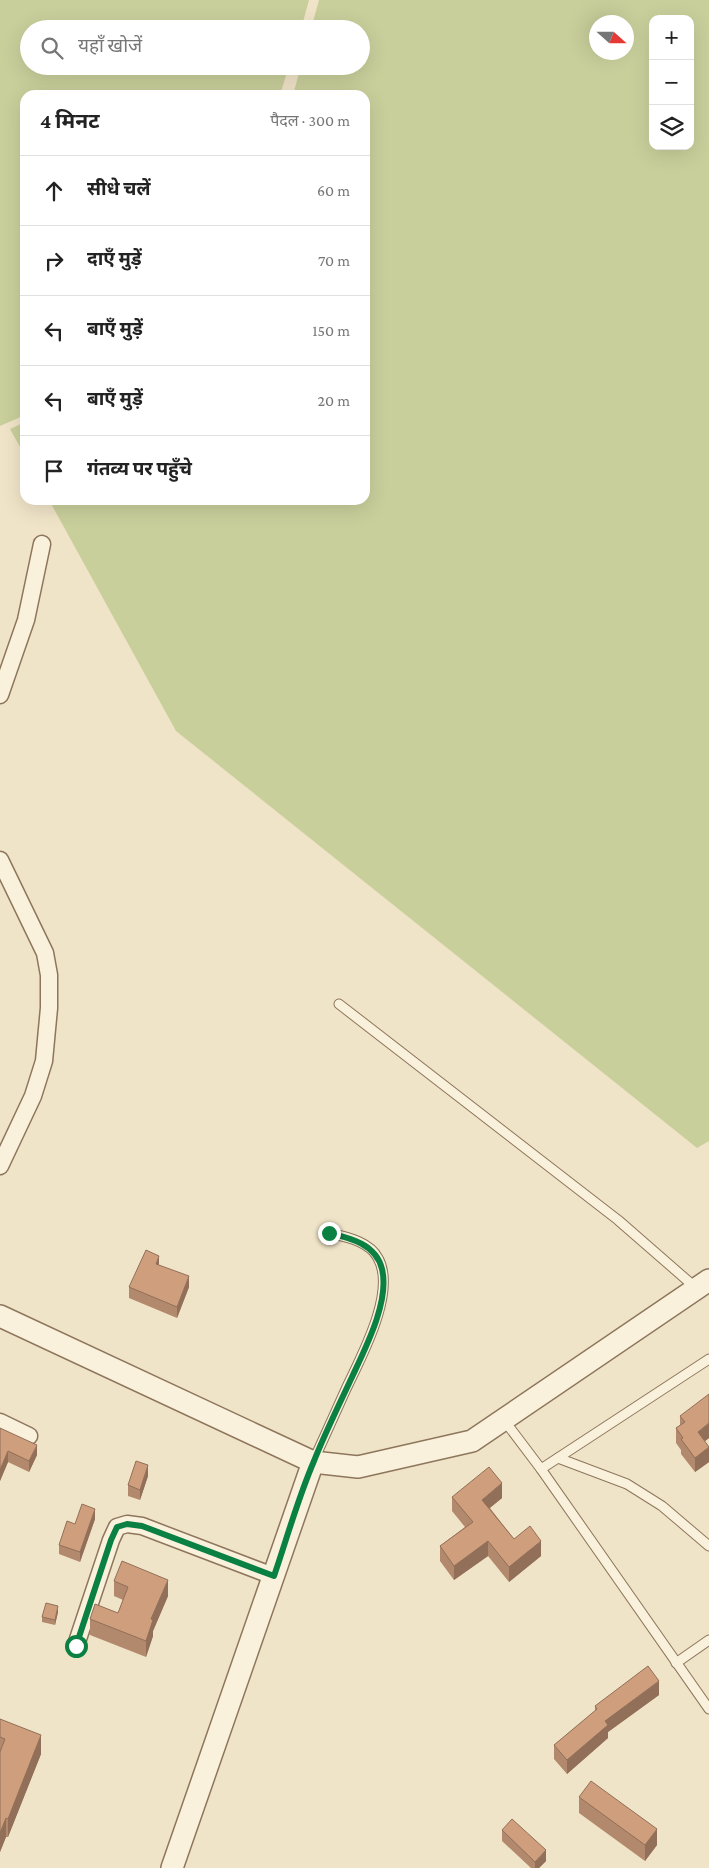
<!DOCTYPE html>
<html lang="hi">
<head>
<meta charset="utf-8">
<style>
  :root { --surface:#fff; --page:#f6f6f6; --text:#222; --muted:#767676; --line:#e0e0e0 }
  body { margin:0; font-family:"Crimson Pro","Noto Sans Devanagari",serif; background:var(--page); color:var(--text) }
  .controls { position:absolute; right:15px; top:15px; display:grid; overflow:hidden; border-radius:10px; box-shadow:0 5px 20px #0002 }
  .controls button { width:45px; height:45px; display:grid; place-items:center; padding:0; border:0; border-bottom:1px solid var(--line); background:var(--surface); color:var(--text); font:25px sans-serif }
  .compass { position:absolute; left:589px; top:15px; width:45px; height:45px; border-radius:50%; background:var(--surface); box-shadow:0 5px 20px #0002; rotate:111deg }
  .stop { position:absolute; width:15px; height:15px; margin:-11px; border:4px solid #0b8043; border-radius:50%; background:#fff }
  .stop.end { background:#0b8043; border-color:#fff; box-shadow:0 1px 5px #0008 }
  .list { margin:0; padding:0; list-style:none }
  h2 { display:flex; justify-content:space-between; align-items:center; height:65px; margin:0; padding:0 20px; font-size:21px }
  h2 small { font-size:16px; font-weight:400; color:var(--muted) }
  .list li { display:grid; grid-template-columns:32px 1fr auto; gap:15px; align-items:center; box-sizing:border-box; height:70px; padding:0 20px; border-top:1px solid var(--line) }
  .list b { display:block; font-size:19px; white-space:nowrap }
  .list em { font-size:16px; font-style:normal; color:var(--muted) }
  .icon { flex:none; width:28px; height:28px; fill:none; stroke:currentColor; stroke-width:2; stroke-linecap:round; stroke-linejoin:round }
  .map { position:relative; flex:none; width:709px; height:1868px; overflow:hidden }
  .search { position:absolute; background:var(--surface); box-shadow:0 5px 20px #0002; left:20px; top:20px; width:350px; height:55px; display:flex; align-items:center; gap:12px; box-sizing:border-box; padding:0 18px; border-radius:28px; color:var(--muted); font-size:19px }
  .panel { position:absolute; background:var(--surface); box-shadow:0 5px 20px #0002; left:20px; top:90px; width:350px; height:415px; border-radius:15px }
  .map>svg:first-child { display:block }
  .green { fill:#c9cf9b; fill-rule:evenodd }
  .lines { fill:none; stroke-linecap:round; stroke-linejoin:round }
  .service-casing { stroke:#8d765c; stroke-width:11 }
  .minor-casing { stroke:#8d765c; stroke-width:19 }
  .tertiary-casing { stroke:#8d765c; stroke-width:24 }
  .service { stroke:#faf1dc; stroke-width:9 }
  .minor { stroke:#faf1dc; stroke-width:16 }
  .tertiary { stroke:#faf1dc; stroke-width:21 }
  .wall { fill:#b2896c }
  .shaded-wall { fill:#916f58 }
  .building { fill:#cf9f7d; stroke:#916f58 }
  .route { stroke:#0b8043; stroke-width:6 }
</style>
</head>
<body>
<div class="map">
<svg width="709" height="1868" viewBox="0 0 709 1868">
  <rect width="100%" height="100%" fill="#f0e4c8"/>
  <g class="green">
    <polygon points="0,0 309,0 301,29 29,29 29,66 289,66 280,95 25,95 25,415 0,426"/>
    <path d="M319,0h390v1141l-12,7 -521,-417 -127,-231h316v-405h-72l8,-29h60v-37h-50zM653,19h37v127h-37zM626,22v30h-30v-30z"/>
    <polygon points="25,422 25,456 10,429"/>
  </g>
  <g class="lines">
    <g class="service-casing">
      <g id="service">
        <polyline points="339,1004 618,1220 696,1288"/>
        <polyline points="504,1420 541,1469 709,1709"/>
        <polyline points="558,1458 627,1484 662,1506 709,1546"/>
        <path d="M313,1462c11,-24 22,-49 33,-73 15,-32 51,-97 32,-131 -9,-17 -32,-21 -49,-25"/>
        <polyline points="541,1469 709,1359"/>
        <polyline points="676,1663 709,1640"/>
      </g>
    </g>
    <g class="minor-casing">
      <g id="minor">
        <polyline points="0,695 26,620 42,544"/>
        <polyline points="0,860 45,953 49,975 49,1008 44,1061 33,1096 0,1166"/>
        <polyline points="0,1422 29,1436"/>
        <polyline points="76,1645 111,1540 117,1527 127,1524 142,1526 273,1576"/>
      </g>
    </g>
    <g class="tertiary-casing">
      <g id="tertiary">
        <polyline points="0,1316 313,1462 358,1467 472,1441 709,1280"/>
        <polyline points="172,1868 313,1462"/>
      </g>
    </g>
    <use href="#service" class="service"/>
    <use href="#minor" class="minor"/>
    <use href="#tertiary" class="tertiary"/>
  </g>
  <g class="wall">
    <polygon points="159,1265 189,1287 177,1318 129,1298 129,1287"/>
    <polygon points="680,1416 709,1438 704,1441 709,1462 695,1472 681,1454 681,1450 676,1443 676,1428 680,1425"/>
    <polygon points="0,1428 37,1455 29,1472 8,1462 0,1481"/>
    <polygon points="148,1476 140,1500 128,1496 128,1485"/>
    <polygon points="452,1497 502,1498 490,1508 514,1539 541,1556 509,1582 488,1556 454,1580 440,1561 440,1546 465,1527 452,1511"/>
    <polygon points="95,1519 80,1562 59,1554 59,1545 75,1524"/>
    <polygon points="114,1581 168,1596 153,1631 153,1636 146,1657 90,1635 90,1619 118,1613 123,1600 114,1596"/>
    <polygon points="58,1612 55,1625 42,1622 42,1617"/>
    <polygon points="659,1695 608,1732 608,1738 567,1774 554,1759 554,1745 595,1711 595,1706"/>
    <polygon points="0,1719 41,1754 8,1837 6,1837 0,1852"/>
    <polygon points="579,1797 657,1845 645,1861 579,1813"/>
    <polygon points="502,1830 546,1861 539,1868 531,1868 502,1841"/>
  </g>
  <g class="shaded-wall">
    <polygon points="159,1256 159,1266 156,1264"/>
    <polygon points="189,1276 189,1287 177,1318 177,1307"/>
    <polygon points="709,1423 709,1438 698,1447 698,1432"/>
    <polygon points="37,1445 37,1455 29,1472 29,1461"/>
    <polygon points="709,1447 709,1462 695,1472 695,1458"/>
    <polygon points="8,1451 8,1462 0,1481 0,1470"/>
    <polygon points="148,1465 148,1476 140,1500 140,1490"/>
    <polygon points="502,1483 502,1498 482,1514 482,1500"/>
    <polygon points="95,1509 95,1519 80,1562 80,1552"/>
    <polygon points="488,1541 488,1556 454,1580 454,1566"/>
    <polygon points="541,1541 541,1556 509,1582 509,1567"/>
    <polygon points="168,1580 168,1596 153,1631 153,1636 146,1657 146,1641 151,1619"/>
    <polygon points="58,1606 58,1612 55,1625 55,1620"/>
    <polygon points="659,1681 659,1695 608,1732 608,1738 567,1774 567,1760 605,1721"/>
    <polygon points="41,1735 41,1754 8,1837 8,1819"/>
    <polygon points="6,1818 6,1837 0,1852 0,1833"/>
    <polygon points="657,1829 657,1845 645,1861 645,1845"/>
    <polygon points="546,1850 546,1861 539,1868 535,1868 535,1862"/>
  </g>
  <g class="building">
    <polygon points="146,1250 159,1256 156,1264 189,1276 177,1307 129,1287"/>
    <polygon points="709,1394 709,1423 698,1432 709,1447 695,1458 681,1439 683,1438 676,1428 685,1422 680,1416"/>
    <polygon points="0,1428 37,1445 29,1461 8,1451 0,1470"/>
    <polygon points="136,1461 148,1465 140,1490 128,1485"/>
    <polygon points="489,1467 502,1483 482,1500 514,1539 530,1526 541,1541 509,1567 488,1541 454,1566 440,1546 473,1522 452,1497"/>
    <polygon points="82,1504 95,1509 80,1552 59,1545 67,1521 75,1524"/>
    <polygon points="122,1561 168,1580 151,1619 153,1620 146,1641 90,1619 95,1604 118,1613 128,1587 114,1581"/>
    <polygon points="46,1603 58,1606 55,1620 42,1617"/>
    <polygon points="648,1666 659,1681 605,1721 608,1725 567,1760 554,1745 597,1709 595,1706"/>
    <polygon points="0,1719 41,1735 8,1819 6,1818 0,1833 0,1752 5,1739 0,1737"/>
    <polygon points="591,1781 657,1829 645,1845 579,1797"/>
    <polygon points="512,1819 546,1850 535,1862 502,1830"/>
  </g>
  <g class="lines">
    <path class="route" d="M76,1646l35,-106 6,-13 10,-3 15,2 132,50c13,-38 24,-78 40,-115 11,-28 25,-56 38,-84 13,-28 38,-76 30,-108 -6,-25 -32,-31 -53,-36"/>
  </g>
</svg>
<div class="controls">
<button>+</button>
<button>−</button>
<button><svg class="icon" aria-label="layers" viewBox="0 0 24 24"><path d="M12 4l9 5-9 5-9-5zM3 14l9 5 9-5"/></svg></button>
</div>
<svg class="compass" viewBox="-18 -18 36 36"><path d="M0-13l5 13h-10z" fill="#e53935"/><path d="M0 13l5-13h-10z" fill="#767676"/></svg>
<div class="stop" style="left:76px;top:1646px"></div>
<div class="stop end" style="left:329px;top:1233px"></div>
<div class="search"><svg class="icon" aria-label="search" viewBox="0 0 24 24"><circle cx="10" cy="10" r="6"/><path d="M15 15l6 6"/></svg>यहाँ खोजें</div>
<section class="panel">
<h2>4 मिनट<small>पैदल · 300 m</small></h2>
<ul class="list">
<li><svg class="icon" aria-label="ahead" viewBox="0 0 24 24"><path d="M12 20V5M6 11l6-6 6 6"/></svg><div><b>सीधे चलें</b></div><em>60 m</em></li>
<li><svg class="icon" aria-label="right" viewBox="0 0 24 24"><path d="M7 20v-9h11M14 6l5 5-5 5"/></svg><div><b>दाएँ मुड़ें</b></div><em>70 m</em></li>
<li><svg class="icon" aria-label="left" viewBox="0 0 24 24"><path d="M17 20v-9H6M10 6l-5 5 5 5"/></svg><div><b>बाएँ मुड़ें</b></div><em>150 m</em></li>
<li><svg class="icon" aria-label="left" viewBox="0 0 24 24"><path d="M17 20v-9H6M10 6l-5 5 5 5"/></svg><div><b>बाएँ मुड़ें</b></div><em>20 m</em></li>
<li><svg class="icon" aria-label="arrive" viewBox="0 0 24 24"><path d="M6 21V4h12l-3 4 3 4H6"/></svg><div><b>गंतव्य पर पहुँचे</b></div></li>
</ul>
</section>
</div>
</body>
</html>
